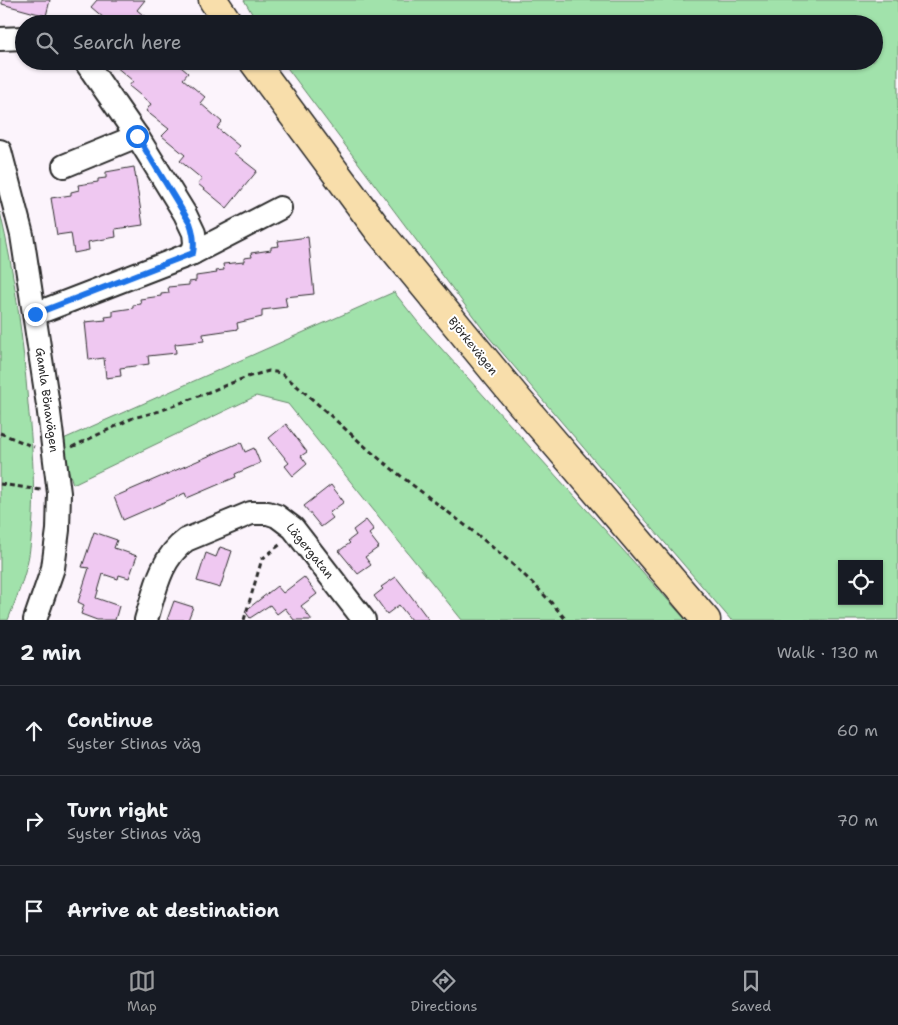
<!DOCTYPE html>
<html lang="en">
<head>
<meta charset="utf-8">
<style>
  :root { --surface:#171b24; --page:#20242c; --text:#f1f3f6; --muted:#9ea1a6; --line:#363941; --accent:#98999b }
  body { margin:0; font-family:"Shantell Sans",sans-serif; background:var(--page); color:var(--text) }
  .controls { position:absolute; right:15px; bottom:15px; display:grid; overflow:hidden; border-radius:0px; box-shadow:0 1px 4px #0004 }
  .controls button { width:45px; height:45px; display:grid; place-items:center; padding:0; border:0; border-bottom:1px solid var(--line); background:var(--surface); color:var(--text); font:25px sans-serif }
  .stop { position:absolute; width:15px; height:15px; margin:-11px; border:4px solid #1a73e8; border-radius:50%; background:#fff }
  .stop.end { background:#1a73e8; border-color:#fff; box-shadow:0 1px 5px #0008 }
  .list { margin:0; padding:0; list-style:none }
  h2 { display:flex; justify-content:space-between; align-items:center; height:65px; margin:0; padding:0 20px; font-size:21px }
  h2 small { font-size:16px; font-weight:400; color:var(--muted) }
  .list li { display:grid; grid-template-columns:32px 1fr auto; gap:15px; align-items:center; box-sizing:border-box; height:90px; padding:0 20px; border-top:1px solid var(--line) }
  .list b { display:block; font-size:19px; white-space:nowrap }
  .list p { margin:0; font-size:16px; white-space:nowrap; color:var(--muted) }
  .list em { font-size:16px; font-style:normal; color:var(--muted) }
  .icon { flex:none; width:28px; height:28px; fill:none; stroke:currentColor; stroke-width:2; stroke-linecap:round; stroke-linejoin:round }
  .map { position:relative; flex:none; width:898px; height:620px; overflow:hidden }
  .search { position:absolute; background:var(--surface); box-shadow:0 1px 4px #0004; left:15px; right:15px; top:15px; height:55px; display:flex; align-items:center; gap:12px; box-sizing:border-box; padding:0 18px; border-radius:28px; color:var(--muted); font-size:19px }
  .sheet { height:335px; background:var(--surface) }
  nav { display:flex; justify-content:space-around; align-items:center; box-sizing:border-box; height:70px; border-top:1px solid var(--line); background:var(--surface); font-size:14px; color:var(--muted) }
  nav a { display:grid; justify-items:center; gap:2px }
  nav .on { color:var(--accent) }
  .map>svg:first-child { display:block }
  .green { fill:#a1e2ab; stroke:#66866b; fill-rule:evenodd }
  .building { fill:#efc8f1; stroke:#2b2b2b }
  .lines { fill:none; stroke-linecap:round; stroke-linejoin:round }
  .minor-casing { stroke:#2b2b2b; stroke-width:26 }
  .major-casing { stroke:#2b2b2b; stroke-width:31 }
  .path { stroke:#2b2b2b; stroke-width:3; stroke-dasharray:5 4; stroke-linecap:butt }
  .minor { stroke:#fff; stroke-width:22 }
  .major { stroke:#f8deab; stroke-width:28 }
  .route { stroke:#1a73e8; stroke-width:6 }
  .labels { text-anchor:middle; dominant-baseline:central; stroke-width:4; stroke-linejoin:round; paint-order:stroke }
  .street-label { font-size:12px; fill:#2b2b2b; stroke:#fff }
</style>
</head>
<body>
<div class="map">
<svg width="898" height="620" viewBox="0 0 898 620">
  <rect width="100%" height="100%" fill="#fcf4fc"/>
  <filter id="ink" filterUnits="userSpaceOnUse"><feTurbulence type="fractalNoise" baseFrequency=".02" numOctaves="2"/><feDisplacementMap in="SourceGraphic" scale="10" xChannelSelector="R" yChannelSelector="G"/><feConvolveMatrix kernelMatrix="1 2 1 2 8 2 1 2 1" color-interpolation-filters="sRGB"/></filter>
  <g filter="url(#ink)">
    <g class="green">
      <path d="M244,0h654v620h-167l-243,-284 -206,-275h592v-37h-616zM842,564h37v37h-37z"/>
      <path d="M0,212c15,63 23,127 28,192 5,50 9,101 1,151 -4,23 -13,44 -21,65h-8z"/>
      <polygon points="394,292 421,326 686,620 462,620 288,404 256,396 73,484 59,441"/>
    </g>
    <g class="building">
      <polygon points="2,0 50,0 46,16 2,4"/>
      <polygon points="97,0 145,0 137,10 154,24 111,24 91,7"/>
      <polygon points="109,61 174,61 188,73 183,79 205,97 200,103 222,122 217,128 239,146 234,153 257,171 227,208 198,184 202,179 180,161 185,155 162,136 169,129 146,111 151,104 129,86 133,81"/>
      <polygon points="134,167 143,225 115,229 116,237 88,242 89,250 74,253 71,233 57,235 51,198 71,195 71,192 79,190 78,185 98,182 98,179 106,178 106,172"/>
      <polygon points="308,237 314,294 285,297 287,307 262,310 262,317 237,323 238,329 203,334 204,341 175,344 176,353 148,356 149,364 120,368 121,376 106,378 104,358 89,360 85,322 106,320 105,317 113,316 113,311 133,308 133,305 141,304 140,299 161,296 161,294 169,293 168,287 189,285 189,282 196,281 196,276 217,273 216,271 224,270 223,264 244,262 244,258 252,257 251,253 271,250 271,247 279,246 278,241"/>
      <polygon points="286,424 307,452 301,456 307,464 293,476 285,466 289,463 269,438"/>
      <polygon points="241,442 245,452 254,448 260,463 235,474 236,477 187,498 185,493 123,520 114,497"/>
      <polygon points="331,485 344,502 329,513 333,518 321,527 304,506"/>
      <polygon points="366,520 374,530 369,534 379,547 365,557 371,565 358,574 339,551 350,543 348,541 356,535 353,530"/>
      <polygon points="94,532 117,540 114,548 137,556 129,578 119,575 118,579 103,574 96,598 119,606 115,620 97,620 81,614 84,605 78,602 89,568 82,567"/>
      <polygon points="220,547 232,551 220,588 197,581 206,553 216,557"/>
      <polygon points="304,577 317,594 301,606 312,620 294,620 285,608 277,614 270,605 250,618 245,611 277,586 283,593"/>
      <polygon points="396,577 411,596 429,620 411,620 399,605 387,614 374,596 383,589 381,587"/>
      <polygon points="174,601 193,607 188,620 167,620"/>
    </g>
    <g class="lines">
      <g class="minor-casing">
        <g id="minor">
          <polyline points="0,39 24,38"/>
          <polyline points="85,61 137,136 185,214 194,233 195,243 193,253"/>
          <polyline points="0,151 22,235 48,405 59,493 58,530 53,568 35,620"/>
          <polyline points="64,166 137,136"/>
          <polyline points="35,314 193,253 280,208"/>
          <path d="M146,620c9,-29 14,-61 40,-80l65,-27h17l9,3 16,12 71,92"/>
        </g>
      </g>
      <g class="major-casing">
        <g id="major">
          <polyline points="213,0 229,24"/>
          <polyline points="253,61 379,231 519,401 706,620"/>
        </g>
      </g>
      <g class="path">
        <polyline points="0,433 34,447"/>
        <path d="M72,447l61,-29 27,-7 87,-34 22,-6 12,2c33,26 63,56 95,83 64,53 137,98 190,164"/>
        <polyline points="0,484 41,490"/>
        <polyline points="244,620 262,559 282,543"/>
      </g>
      <use href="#minor" class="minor"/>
      <use href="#major" class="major"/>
    </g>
  </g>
  <g class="lines" filter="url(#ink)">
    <path class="route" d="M35,314l158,-61c2,-11 1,-19 -3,-30l-53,-87"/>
  </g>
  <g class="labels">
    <g class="street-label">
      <text transform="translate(473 346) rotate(51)">Björkevägen</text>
      <text transform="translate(47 400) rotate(82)">Gamla Bönavägen</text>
      <text transform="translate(310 551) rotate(51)">Lägergatan</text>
    </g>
  </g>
</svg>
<div class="controls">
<button><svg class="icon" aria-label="locate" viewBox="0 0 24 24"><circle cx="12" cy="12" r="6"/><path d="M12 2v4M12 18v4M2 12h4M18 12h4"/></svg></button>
</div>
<div class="stop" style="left:137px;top:136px"></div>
<div class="stop end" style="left:35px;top:314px"></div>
<div class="search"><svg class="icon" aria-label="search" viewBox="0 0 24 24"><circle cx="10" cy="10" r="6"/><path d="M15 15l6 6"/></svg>Search here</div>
</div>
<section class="sheet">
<h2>2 min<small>Walk · 130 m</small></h2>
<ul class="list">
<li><svg class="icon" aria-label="ahead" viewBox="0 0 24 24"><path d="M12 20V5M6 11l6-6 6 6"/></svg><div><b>Continue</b><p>Syster Stinas väg</p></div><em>60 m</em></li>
<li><svg class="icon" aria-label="right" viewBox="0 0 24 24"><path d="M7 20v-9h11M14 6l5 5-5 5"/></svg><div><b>Turn right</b><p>Syster Stinas väg</p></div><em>70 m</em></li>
<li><svg class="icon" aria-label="arrive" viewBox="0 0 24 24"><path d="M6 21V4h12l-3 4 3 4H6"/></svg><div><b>Arrive at destination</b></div></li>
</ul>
</section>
<nav>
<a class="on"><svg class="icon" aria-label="map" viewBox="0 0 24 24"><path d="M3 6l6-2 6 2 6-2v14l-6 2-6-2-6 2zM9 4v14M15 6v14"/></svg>Map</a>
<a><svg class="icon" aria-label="directions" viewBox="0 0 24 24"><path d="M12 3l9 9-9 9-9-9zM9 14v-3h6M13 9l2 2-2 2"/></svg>Directions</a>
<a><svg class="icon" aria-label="saved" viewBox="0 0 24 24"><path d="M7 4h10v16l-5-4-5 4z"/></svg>Saved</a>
</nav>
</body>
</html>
